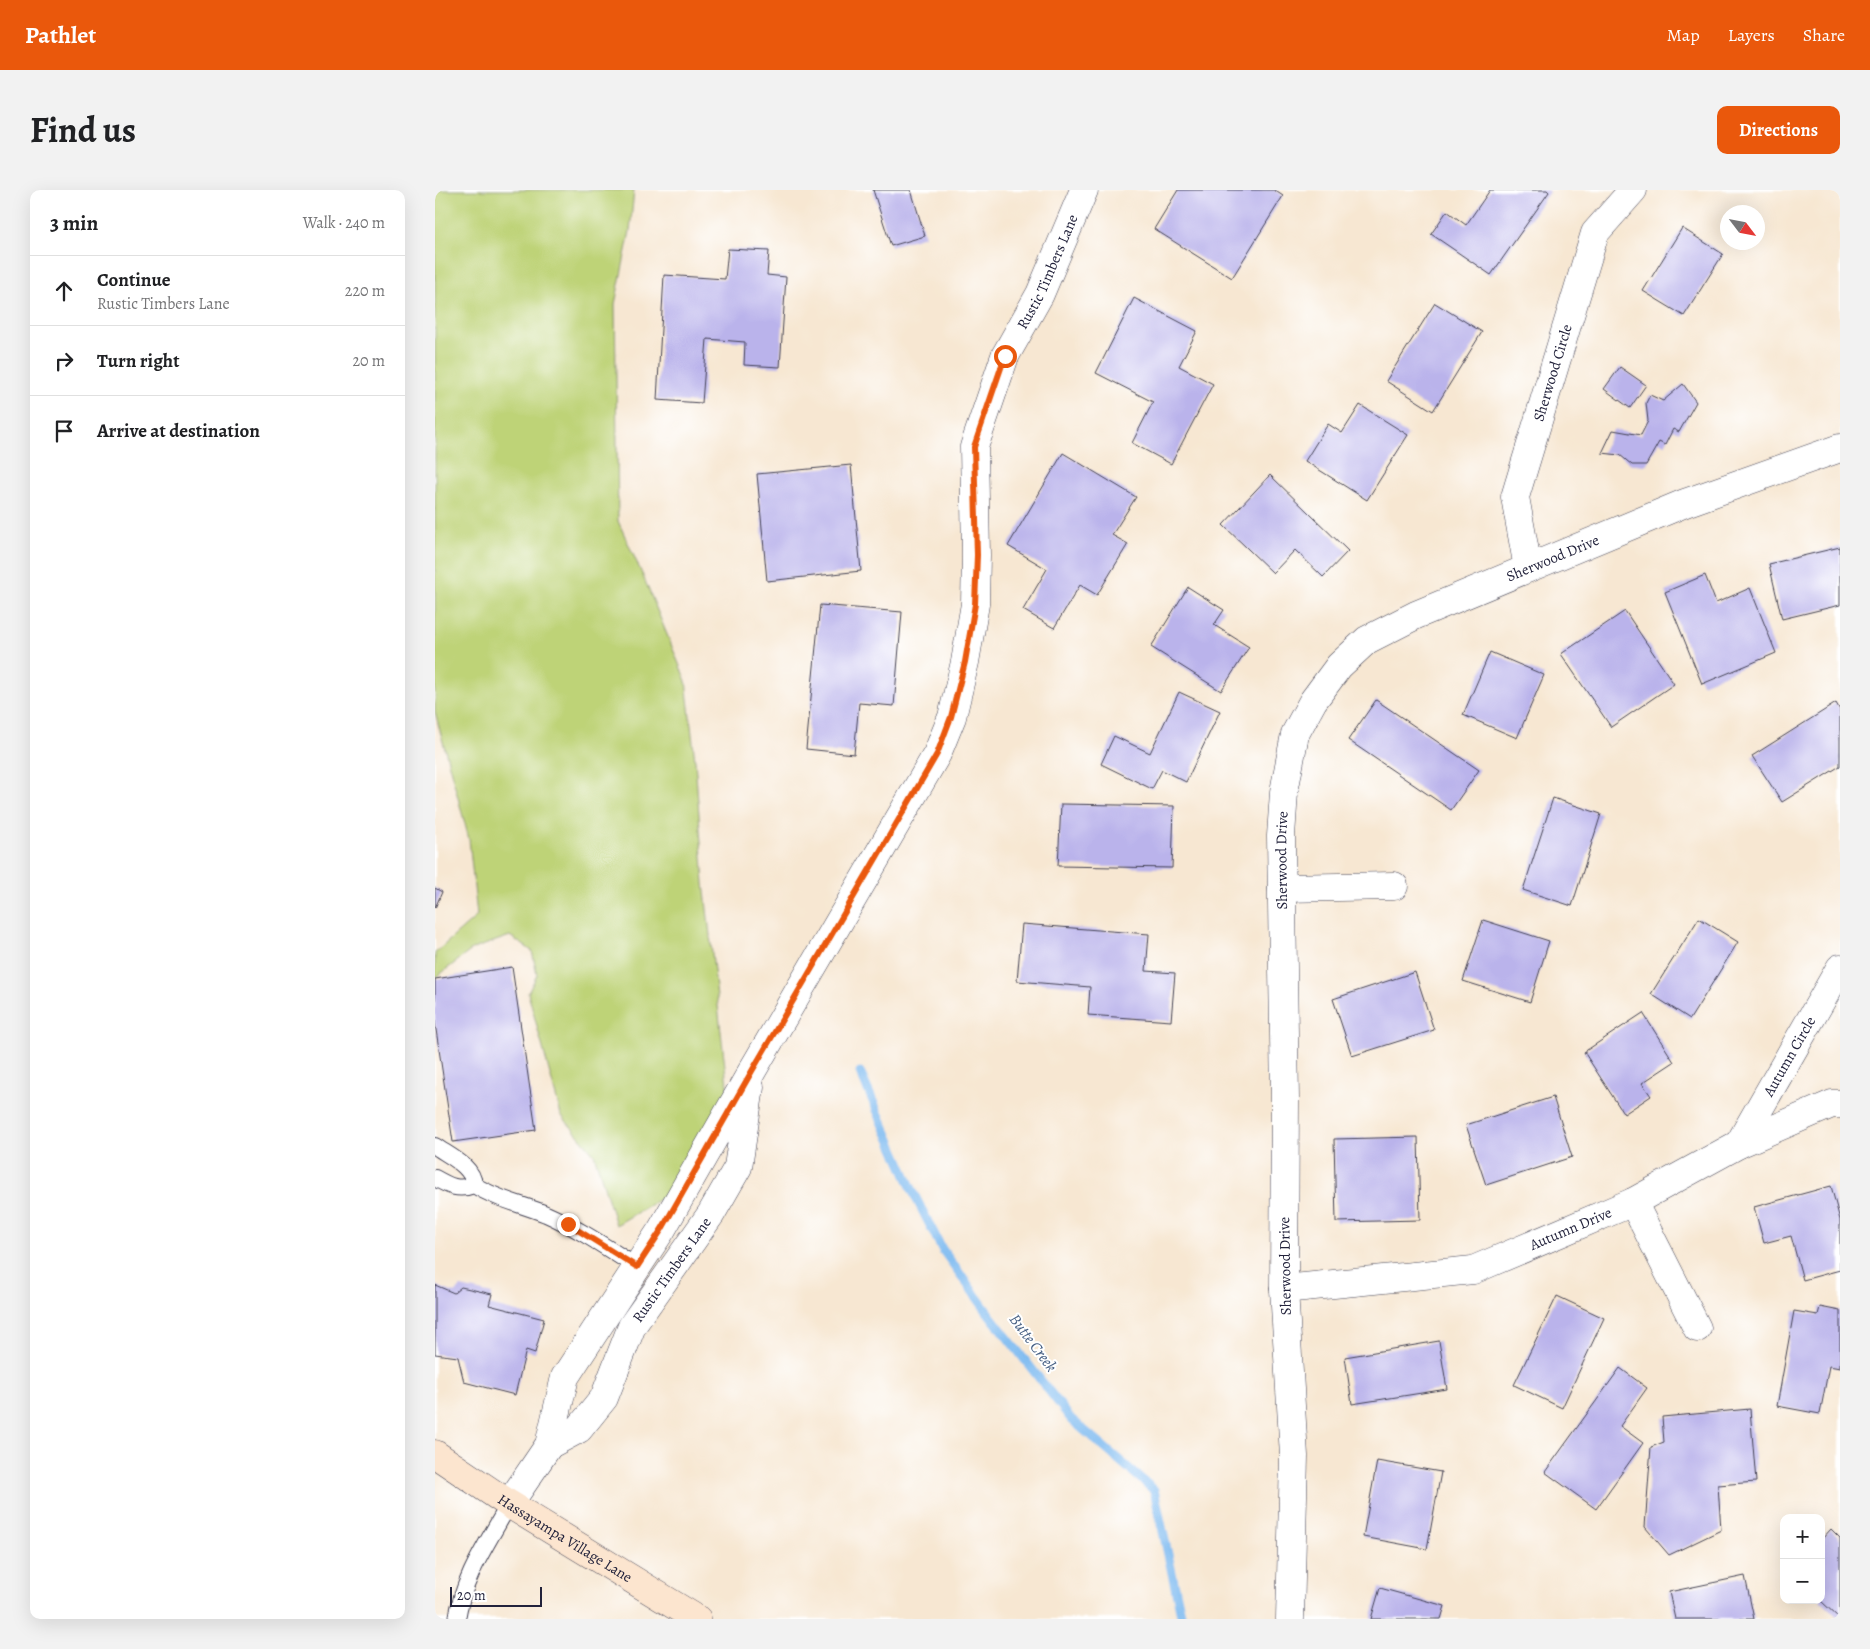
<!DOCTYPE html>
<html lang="en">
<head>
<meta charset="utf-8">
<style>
  :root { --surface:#fff; --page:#f2f2f2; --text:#202124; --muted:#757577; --line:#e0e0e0; --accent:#ea580c }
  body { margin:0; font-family:Alegreya,serif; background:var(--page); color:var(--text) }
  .controls { position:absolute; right:15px; bottom:15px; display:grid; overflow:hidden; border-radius:10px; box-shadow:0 5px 20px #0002 }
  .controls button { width:45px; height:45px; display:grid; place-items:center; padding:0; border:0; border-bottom:1px solid var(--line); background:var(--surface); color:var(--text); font:25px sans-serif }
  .compass { position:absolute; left:1285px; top:15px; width:45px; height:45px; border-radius:50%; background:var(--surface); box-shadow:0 5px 20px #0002; rotate:122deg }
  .scale { position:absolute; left:15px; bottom:12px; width:92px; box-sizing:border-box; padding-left:5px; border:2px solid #22223b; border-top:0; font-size:14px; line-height:18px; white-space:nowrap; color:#22223b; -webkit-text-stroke:4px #fff; paint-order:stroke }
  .stop { position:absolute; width:15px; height:15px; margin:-11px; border:4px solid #ea580c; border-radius:50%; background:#fff }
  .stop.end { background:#ea580c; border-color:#fff; box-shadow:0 1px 5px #0008 }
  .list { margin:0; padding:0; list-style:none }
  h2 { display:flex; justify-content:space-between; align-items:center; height:65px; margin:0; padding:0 20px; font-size:21px }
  h2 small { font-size:16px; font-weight:400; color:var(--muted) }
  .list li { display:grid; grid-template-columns:32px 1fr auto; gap:15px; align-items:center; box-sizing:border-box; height:70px; padding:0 20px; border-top:1px solid var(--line) }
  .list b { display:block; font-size:19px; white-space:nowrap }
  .list p { margin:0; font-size:16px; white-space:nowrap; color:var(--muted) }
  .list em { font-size:16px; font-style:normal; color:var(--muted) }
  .icon { flex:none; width:28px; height:28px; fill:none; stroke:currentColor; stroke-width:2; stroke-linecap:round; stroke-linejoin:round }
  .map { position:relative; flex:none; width:1405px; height:1429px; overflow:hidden; border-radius:10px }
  header { display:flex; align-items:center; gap:30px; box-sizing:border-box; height:70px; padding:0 25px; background:var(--accent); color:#fff }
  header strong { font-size:24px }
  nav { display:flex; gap:28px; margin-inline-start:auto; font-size:18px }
  .intro { display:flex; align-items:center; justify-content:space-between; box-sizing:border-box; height:120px; padding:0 30px }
  h1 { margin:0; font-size:35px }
  .button { padding:12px 22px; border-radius:10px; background:var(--accent); color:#fff; font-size:18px; font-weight:700 }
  main { display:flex; gap:30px; padding:0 30px }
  aside { flex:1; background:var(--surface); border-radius:10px; box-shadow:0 5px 20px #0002 }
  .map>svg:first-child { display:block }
  .grass { fill:#bed377; stroke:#707a59 }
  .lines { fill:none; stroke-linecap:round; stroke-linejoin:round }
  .stream { stroke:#7dbaf0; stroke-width:9 }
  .building { fill:#bab3eb }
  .lane-casing { stroke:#424052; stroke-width:18 }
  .street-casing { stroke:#424052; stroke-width:29 }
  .secondary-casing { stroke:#424052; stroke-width:29 }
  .lane { stroke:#fff; stroke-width:16 }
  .street { stroke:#fff; stroke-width:28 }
  .secondary { stroke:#fce5cf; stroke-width:28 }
  .route { stroke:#ea580c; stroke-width:6 }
  .labels { text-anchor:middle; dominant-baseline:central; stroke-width:4; stroke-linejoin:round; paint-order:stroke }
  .street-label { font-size:15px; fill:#22223b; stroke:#fff }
  .water-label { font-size:16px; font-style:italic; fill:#465f83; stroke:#fff }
</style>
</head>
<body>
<header>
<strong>Pathlet</strong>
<nav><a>Map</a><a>Layers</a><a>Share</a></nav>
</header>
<div class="intro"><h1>Find us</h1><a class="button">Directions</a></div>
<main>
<aside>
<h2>3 min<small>Walk · 240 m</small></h2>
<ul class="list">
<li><svg class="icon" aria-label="ahead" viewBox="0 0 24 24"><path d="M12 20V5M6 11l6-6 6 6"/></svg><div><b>Continue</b><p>Rustic Timbers Lane</p></div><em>220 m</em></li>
<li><svg class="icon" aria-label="right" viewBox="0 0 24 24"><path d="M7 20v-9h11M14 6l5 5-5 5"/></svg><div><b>Turn right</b></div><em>20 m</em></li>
<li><svg class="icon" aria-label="arrive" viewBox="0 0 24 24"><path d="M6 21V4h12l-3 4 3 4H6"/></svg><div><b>Arrive at destination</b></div></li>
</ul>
</aside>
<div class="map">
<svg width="1405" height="1429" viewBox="0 0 1405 1429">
  <rect width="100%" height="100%" fill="#fff"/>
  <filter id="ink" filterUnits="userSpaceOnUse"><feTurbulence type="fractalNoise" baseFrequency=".02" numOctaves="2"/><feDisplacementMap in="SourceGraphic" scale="10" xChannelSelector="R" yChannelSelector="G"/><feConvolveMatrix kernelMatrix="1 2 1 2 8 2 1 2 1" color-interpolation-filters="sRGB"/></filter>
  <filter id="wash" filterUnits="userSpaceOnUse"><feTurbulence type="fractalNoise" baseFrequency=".0096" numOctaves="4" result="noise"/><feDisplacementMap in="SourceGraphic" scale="20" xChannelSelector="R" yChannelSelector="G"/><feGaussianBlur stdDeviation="1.12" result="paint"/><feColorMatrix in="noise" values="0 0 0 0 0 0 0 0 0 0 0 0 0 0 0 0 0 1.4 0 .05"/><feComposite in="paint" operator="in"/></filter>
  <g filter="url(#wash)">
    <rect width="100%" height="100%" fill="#f7e7d2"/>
    <polygon class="grass" points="0,0 199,0 195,41 180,114 183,331 208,386 251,491 260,571 269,693 293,903 242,999 181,1035 159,964 126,925 93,803 102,785 97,761 75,746 38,759 0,788 0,763 42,726 34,649 0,522"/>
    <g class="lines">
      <polyline class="stream" points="425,882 481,1008 507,1059 554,1124 636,1229 719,1300 747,1429"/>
    </g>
    <g id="blocks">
      <g class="building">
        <polygon points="438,0 476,0 490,46 456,56"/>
        <polygon points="743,0 839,0 848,6 797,88 719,39"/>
        <polygon points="1055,0 1112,0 1114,2 1056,85 996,44 1012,21 1031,35"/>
        <polygon points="1247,38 1288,64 1249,126 1208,101"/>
        <polygon points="293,59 334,61 332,85 351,87 345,177 309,175 310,152 272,149 267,213 222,210 229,85 290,89"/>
        <polygon points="699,108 762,141 744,176 778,194 736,274 697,253 718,212 661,183"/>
        <polygon points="1000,113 1047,142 998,221 951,191"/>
        <polygon points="1185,177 1211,195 1195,218 1169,199"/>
        <polygon points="1248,194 1261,212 1244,242 1238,239 1230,255 1224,252 1211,275 1197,275 1185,265 1167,263 1178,240 1206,245 1213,231 1211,213 1215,205 1228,211"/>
        <polygon points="925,215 973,245 932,310 870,271 893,234 907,243"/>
        <polygon points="628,263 701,307 677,345 693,354 662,405 645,395 619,438 588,420 612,379 573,356"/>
        <polygon points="416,275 426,381 332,391 322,284"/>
        <polygon points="835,285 913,361 888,387 860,360 838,383 788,335"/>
        <polygon points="1405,357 1405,415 1347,429 1334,374"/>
        <polygon points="1270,385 1281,413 1315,398 1341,463 1267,494 1230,402"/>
        <polygon points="753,397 789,420 779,435 814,457 786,501 716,457"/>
        <polygon points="385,415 467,422 459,516 424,513 419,564 371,559"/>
        <polygon points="1190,421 1239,494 1176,537 1126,464"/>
        <polygon points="1055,462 1109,485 1082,548 1028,525"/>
        <polygon points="744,502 785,521 751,592 727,580 717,599 666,574 679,546 715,563"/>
        <polygon points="941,510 1044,580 1016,620 913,550"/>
        <polygon points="1401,513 1405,520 1405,576 1347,612 1317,566"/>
        <polygon points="1118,608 1166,624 1137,716 1088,700"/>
        <polygon points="626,614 739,616 737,678 623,676"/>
        <polygon points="0,698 7,702 0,718"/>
        <polygon points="1264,728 1303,752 1255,829 1216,804"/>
        <polygon points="1048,730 1114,751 1095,812 1028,791"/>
        <polygon points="587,734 714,744 711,781 740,783 736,831 653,825 655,797 582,791"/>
        <polygon points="77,777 101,940 18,952 0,833 0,789"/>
        <polygon points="980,782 999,840 917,866 898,809"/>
        <polygon points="1208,823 1239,872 1207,893 1216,906 1189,924 1149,862"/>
        <polygon points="1118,907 1137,967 1051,995 1031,935"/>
        <polygon points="983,947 985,1030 901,1032 899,949"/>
        <polygon points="1396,996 1405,1030 1405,1080 1368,1090 1356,1046 1329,1053 1319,1017"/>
        <polygon points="0,1095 19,1103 26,1097 57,1104 54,1115 109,1129 100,1163 91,1160 80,1205 29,1192 23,1167 0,1164"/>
        <polygon points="1122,1106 1169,1128 1127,1218 1079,1195"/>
        <polygon points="1385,1117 1405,1121 1405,1178 1394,1176 1385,1224 1342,1216 1359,1121 1383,1125"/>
        <polygon points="1004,1151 1012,1199 917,1214 910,1167"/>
        <polygon points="1185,1178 1212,1198 1185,1236 1208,1253 1161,1319 1110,1282"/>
        <polygon points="1315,1219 1321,1292 1283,1295 1286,1340 1234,1365 1210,1337 1216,1257 1229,1252 1227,1227"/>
        <polygon points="942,1271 1006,1282 992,1359 928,1347"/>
        <polygon points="1396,1339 1405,1348 1405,1429 1385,1410 1386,1410 1386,1350"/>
        <polygon points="1310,1386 1319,1429 1240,1429 1234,1402"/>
        <polygon points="945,1398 1010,1416 1006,1429 936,1429"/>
      </g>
    </g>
  </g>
  <g filter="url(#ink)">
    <use href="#blocks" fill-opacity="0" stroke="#424052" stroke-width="1"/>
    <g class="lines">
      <g class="lane-casing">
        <g id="lane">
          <path d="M0,956c14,10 38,20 39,39"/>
          <path d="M0,988c14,8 23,13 39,7 22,14 47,19 72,29 32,14 61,34 91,53"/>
          <path d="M22,1429c6,-42 32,-78 52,-115"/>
        </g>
      </g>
      <g class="street-casing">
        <g id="street">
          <path id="s1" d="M1093,378l-13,-71 80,-264 38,-43"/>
          <polyline points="847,698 959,696"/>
          <path id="s2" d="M1304,954l101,-176"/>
          <polyline points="1198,1012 1262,1138"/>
          <path id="s3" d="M849,1099l189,-19 160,-68 106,-58 93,-40h8"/>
          <path id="s4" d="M114,1255l30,-16 25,-31 28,-72 79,-112 27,-47 12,-80"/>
          <path id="s5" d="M74,1314l40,-59 16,-68 97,-148 90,-158 185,-317 15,-37 13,-55 10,-58 1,-49 -2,-108 31,-91 35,-62 44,-104"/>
          <path id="s6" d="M855,1429l4,-163 -10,-167 1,-189 -4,-264 3,-44 11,-58 18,-33 26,-35 28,-26 49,-25 269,-112 155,-55"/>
        </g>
      </g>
      <g class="secondary-casing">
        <g id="secondary">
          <path id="s7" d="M0,1264l74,50 188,115"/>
        </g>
      </g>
      <use href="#lane" class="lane"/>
      <use href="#street" class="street"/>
      <use href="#secondary" class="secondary"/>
    </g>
  </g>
  <g class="lines" filter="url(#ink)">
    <polyline class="route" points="133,1034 202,1077 227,1039 317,881 502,564 516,527 530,472 540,414 542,365 539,257 570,166"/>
  </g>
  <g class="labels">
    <g class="street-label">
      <text stroke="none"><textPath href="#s5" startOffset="1370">Rustic Timbers Lane</textPath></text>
      <text stroke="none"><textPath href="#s1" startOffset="202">Sherwood Circle</textPath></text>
      <text stroke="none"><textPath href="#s6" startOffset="1209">Sherwood Drive</textPath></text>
      <text stroke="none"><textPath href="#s6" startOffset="759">Sherwood Drive</textPath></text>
      <text stroke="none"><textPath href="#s2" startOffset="101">Autumn Circle</textPath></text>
      <text stroke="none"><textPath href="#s3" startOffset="296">Autumn Drive</textPath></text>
      <text transform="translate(850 1076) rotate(-91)">Sherwood Drive</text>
      <text stroke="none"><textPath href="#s4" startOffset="220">Rustic Timbers Lane</textPath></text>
      <text stroke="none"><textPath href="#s7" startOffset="155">Hassayampa Village Lane</textPath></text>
    </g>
    <g class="water-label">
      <text transform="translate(598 1153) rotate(53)">Butte Creek</text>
    </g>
  </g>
</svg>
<div class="controls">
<button>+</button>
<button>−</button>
</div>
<svg class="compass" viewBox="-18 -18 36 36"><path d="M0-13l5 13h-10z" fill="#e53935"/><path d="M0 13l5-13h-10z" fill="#757577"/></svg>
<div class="scale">20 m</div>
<div class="stop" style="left:570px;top:166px"></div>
<div class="stop end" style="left:133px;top:1034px"></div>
</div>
</main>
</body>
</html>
